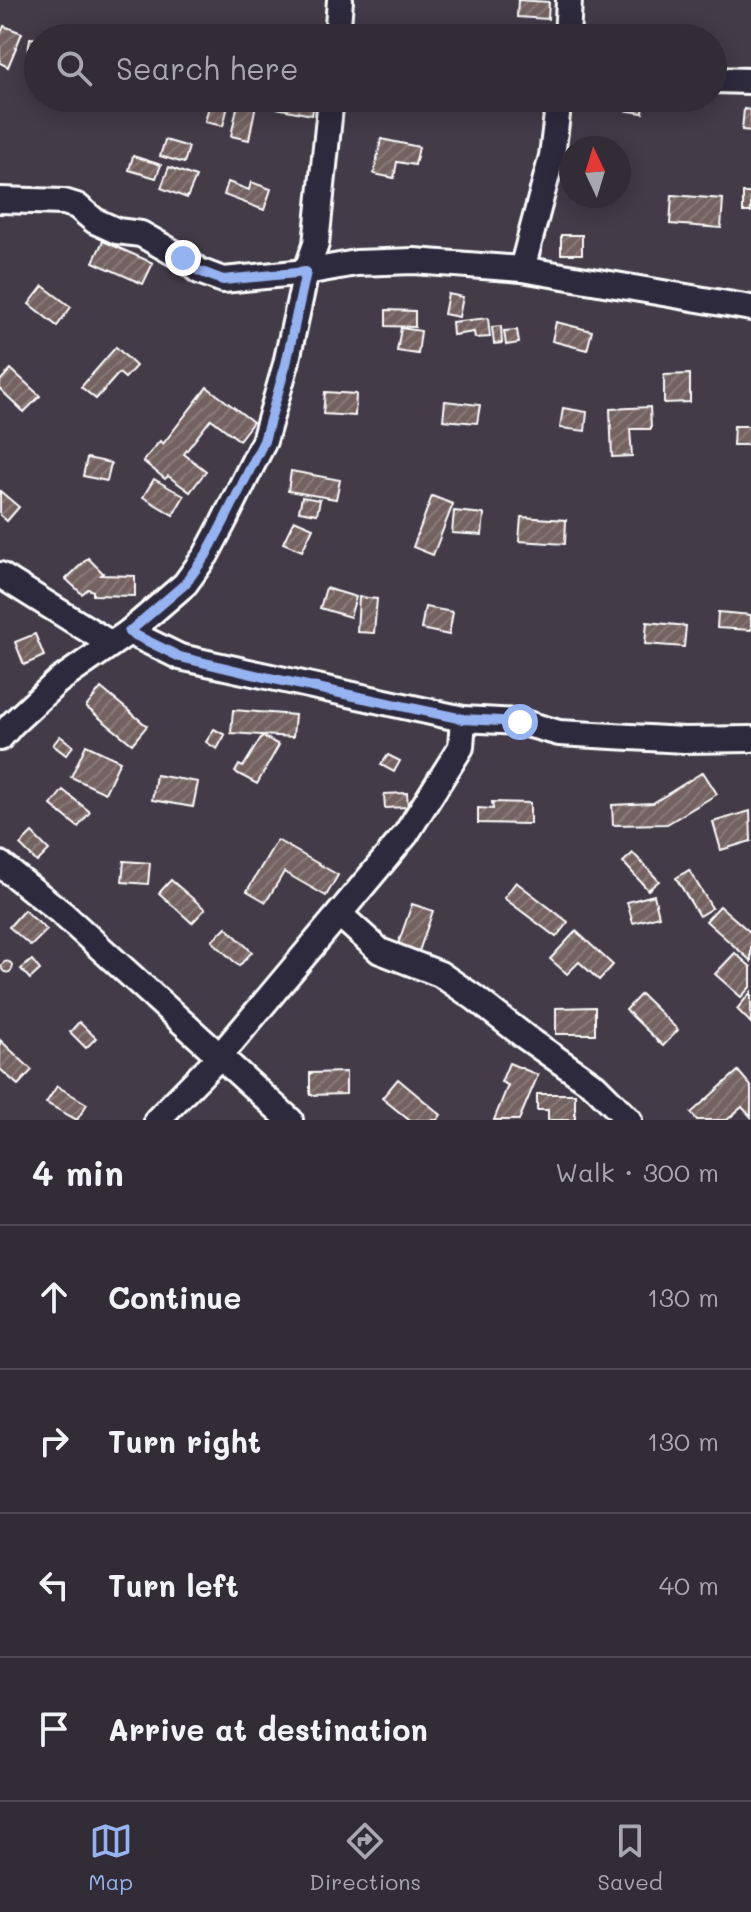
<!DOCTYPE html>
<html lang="en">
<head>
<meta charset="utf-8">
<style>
  :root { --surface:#322c36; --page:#3a343e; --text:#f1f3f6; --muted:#a8a7ad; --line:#4d4851; --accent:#95b2f1 }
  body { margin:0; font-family:Mali,sans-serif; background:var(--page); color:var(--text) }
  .compass { position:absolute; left:559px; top:136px; width:72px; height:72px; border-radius:50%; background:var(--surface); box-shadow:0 4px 20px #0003; rotate:356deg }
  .stop { position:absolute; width:24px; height:24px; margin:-18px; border:6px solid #95b2f1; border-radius:50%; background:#fff }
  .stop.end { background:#95b2f1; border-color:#fff; box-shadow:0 2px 8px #0008 }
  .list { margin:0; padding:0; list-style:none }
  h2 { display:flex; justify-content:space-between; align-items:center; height:104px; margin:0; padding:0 32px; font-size:34px }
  h2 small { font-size:26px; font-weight:400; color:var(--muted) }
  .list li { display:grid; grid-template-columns:52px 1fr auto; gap:24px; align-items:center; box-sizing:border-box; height:144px; padding:0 32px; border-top:2px solid var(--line) }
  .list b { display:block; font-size:30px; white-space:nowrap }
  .list em { font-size:26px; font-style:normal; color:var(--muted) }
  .icon { flex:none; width:44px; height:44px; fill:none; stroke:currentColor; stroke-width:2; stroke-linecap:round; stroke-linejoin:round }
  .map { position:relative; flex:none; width:751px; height:1120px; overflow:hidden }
  .search { position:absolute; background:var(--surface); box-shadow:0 4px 20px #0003; left:24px; right:24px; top:24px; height:88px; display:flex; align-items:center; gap:20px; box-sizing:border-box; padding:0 28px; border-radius:44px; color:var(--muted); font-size:30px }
  .sheet { height:680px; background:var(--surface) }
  nav { display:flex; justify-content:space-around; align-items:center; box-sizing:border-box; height:112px; border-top:2px solid var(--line); background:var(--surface); font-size:22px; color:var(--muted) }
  nav a { display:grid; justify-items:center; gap:4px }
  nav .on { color:var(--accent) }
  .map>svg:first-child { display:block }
  .building { fill:url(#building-hatch); stroke:#fff; stroke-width:2 }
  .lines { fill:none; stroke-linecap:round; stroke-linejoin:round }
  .street-casing { stroke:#fff; stroke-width:30 }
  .street { stroke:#2f2a3d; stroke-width:24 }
  .route { stroke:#95b2f1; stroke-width:10 }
</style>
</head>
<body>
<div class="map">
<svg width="751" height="1120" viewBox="0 0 751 1120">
  <defs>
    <pattern id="building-hatch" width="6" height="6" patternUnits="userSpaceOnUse" patternTransform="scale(2)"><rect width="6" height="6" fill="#736260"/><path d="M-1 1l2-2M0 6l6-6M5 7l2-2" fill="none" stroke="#887a78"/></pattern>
  </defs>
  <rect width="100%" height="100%" fill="#433b48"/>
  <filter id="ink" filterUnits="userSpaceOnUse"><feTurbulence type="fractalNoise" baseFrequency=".0125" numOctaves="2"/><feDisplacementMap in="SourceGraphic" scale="16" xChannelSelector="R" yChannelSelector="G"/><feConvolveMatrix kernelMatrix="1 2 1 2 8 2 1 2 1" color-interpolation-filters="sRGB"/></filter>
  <g filter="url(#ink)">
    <g class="building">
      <polygon points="518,0 549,2 548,19 517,17"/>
      <polygon points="4,26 22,33 8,67 0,63 0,35"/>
      <polygon points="30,38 38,39 38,54 28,53"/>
      <polygon points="211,98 230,98 223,126 205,122"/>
      <polygon points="239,98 315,98 312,115 256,104 249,140 231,136"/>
      <polygon points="605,98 645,98 643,113 603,107"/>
      <polygon points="744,109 751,110 751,131 742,130"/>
      <polygon points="381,139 419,147 415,165 397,162 394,178 374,174"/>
      <polygon points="165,140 189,147 184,163 160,156"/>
      <polygon points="133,156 161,165 156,178 129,170"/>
      <polygon points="169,167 196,177 187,198 161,188"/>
      <polygon points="228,182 249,190 251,182 271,189 264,210 224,195"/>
      <rect x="743" y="193" width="8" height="19"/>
      <polygon points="672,195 723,199 721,228 670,224"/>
      <rect x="561" y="235" width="21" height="19"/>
      <polygon points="103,241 153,263 143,284 93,262"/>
      <polygon points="43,286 71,307 57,326 29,304"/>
      <polygon points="448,294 463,297 459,317 444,314"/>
      <polygon points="386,310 415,311 415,327 386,326"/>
      <polygon points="488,318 490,337 475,338 474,332 453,335 452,322"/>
      <polygon points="556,322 592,331 587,350 552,341"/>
      <polygon points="501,326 502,343 494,344 492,327"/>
      <polygon points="401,328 421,331 418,354 397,351"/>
      <polygon points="517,330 519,343 506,345 504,331"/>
      <polygon points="116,347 136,366 125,378 119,373 96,399 81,387"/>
      <polygon points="11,369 40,396 24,412 0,389 0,381"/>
      <polygon points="690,374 690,402 664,403 664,375"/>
      <polygon points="207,387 253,422 239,440 211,419 184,454 206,471 190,492 168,476 165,479 143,461 160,441 163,444"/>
      <polygon points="325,392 356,394 355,416 323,414"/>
      <polygon points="445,401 480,405 477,423 443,420"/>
      <polygon points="650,407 651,429 630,429 632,456 612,457 610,409"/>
      <polygon points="563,408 587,412 585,431 560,428"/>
      <polygon points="734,426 751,426 751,445 733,445"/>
      <polygon points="87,458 111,463 107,481 83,476"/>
      <polygon points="291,471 340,480 336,499 288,491"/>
      <polygon points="154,479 184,496 173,515 143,497"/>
      <polygon points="0,491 19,507 7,521 0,515"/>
      <polygon points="432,496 453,504 433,555 413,547"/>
      <polygon points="302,497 320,500 317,514 299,511"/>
      <polygon points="454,511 484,514 482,535 452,533"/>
      <polygon points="521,517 566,520 565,544 519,541"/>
      <polygon points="294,520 313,528 302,551 283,543"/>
      <polygon points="88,558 103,573 101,575 135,576 135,596 93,595 93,591 88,589 82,594 66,579"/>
      <polygon points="326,588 356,597 350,617 320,608"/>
      <polygon points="359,597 377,599 374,633 357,632"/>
      <polygon points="425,607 453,612 449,635 421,629"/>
      <polygon points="718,612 751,615 751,630 717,628"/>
      <polygon points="647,622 686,626 684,647 645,644"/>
      <polygon points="35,634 44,656 24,665 15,642"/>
      <polygon points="101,688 147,726 132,744 86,707"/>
      <polygon points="233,710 295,715 293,737 231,733"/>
      <polygon points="214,729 225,735 217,749 206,742"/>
      <polygon points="60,736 73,746 66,755 53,745"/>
      <polygon points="262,736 279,745 257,784 235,772 239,765 243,767"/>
      <polygon points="86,745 120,761 105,793 71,777"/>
      <polygon points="388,755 400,761 394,772 381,765"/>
      <polygon points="703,772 717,794 667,824 613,825 612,805 653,803"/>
      <polygon points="156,775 198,782 193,807 152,800"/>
      <polygon points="63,790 90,812 78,827 51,805"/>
      <polygon points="407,793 408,807 385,808 384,794"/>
      <polygon points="492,802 530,803 530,824 478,823 478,808 493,809"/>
      <polygon points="750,811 751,841 721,850 713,822"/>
      <polygon points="32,833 49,850 37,862 20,845"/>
      <polygon points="277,840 338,875 326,896 284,872 266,902 247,891"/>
      <polygon points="633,853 659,881 648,890 623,862"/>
      <polygon points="124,861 150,863 148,884 122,882"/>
      <polygon points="689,870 712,908 699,916 676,878"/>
      <polygon points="171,880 205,909 192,923 159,893"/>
      <polygon points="516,882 568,922 556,937 504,898"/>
      <polygon points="654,895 659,916 633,923 627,902"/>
      <polygon points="412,904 433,911 417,957 396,950"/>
      <polygon points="720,906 751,933 751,961 706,921"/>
      <polygon points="24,910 47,930 31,946 9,927"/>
      <polygon points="226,927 252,952 239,966 212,941"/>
      <polygon points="576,931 613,965 599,980 579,962 567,974 550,959"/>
      <polygon points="735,953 751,967 751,986 741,997 715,974"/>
      <polygon points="32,960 40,970 30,979 21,969"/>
      <circle cx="7" cy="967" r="5.5"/>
      <polygon points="751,992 751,1023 737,1009"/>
      <polygon points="641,994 678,1030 663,1046 626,1010"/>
      <polygon points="595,1007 595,1034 556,1034 556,1008"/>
      <polygon points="79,1022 96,1038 86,1048 70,1032"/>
      <polygon points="0,1040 32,1070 18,1085 0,1069"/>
      <polygon points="509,1063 538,1075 519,1120 494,1120 508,1085 501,1082"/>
      <polygon points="738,1071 751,1086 751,1117 742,1107 727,1120 697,1120 691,1113"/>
      <polygon points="346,1072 346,1094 310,1095 310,1073"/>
      <polygon points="398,1079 441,1115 437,1120 409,1120 382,1098"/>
      <polygon points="57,1086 87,1104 77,1120 46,1103"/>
      <polygon points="537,1094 575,1094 575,1120 548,1120 548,1110 537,1110"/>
    </g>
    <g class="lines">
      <g class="street-casing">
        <g id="street">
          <polyline points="337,38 340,0"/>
          <polyline points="567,38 569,0"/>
          <polyline points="713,80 751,81"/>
          <polyline points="0,200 64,202 77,206 95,221 117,231 141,234 183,258 199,271 223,280 306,272 356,263 414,261 522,269 751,308"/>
          <polyline points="522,269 552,156 559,98"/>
          <polyline points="0,575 111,644"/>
          <polyline points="129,632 180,657 463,719 520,722 559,733 684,740 751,739"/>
          <polyline points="0,738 12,724 57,682 129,632 185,584 206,555 223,523 264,441 286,364 306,272 316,244 331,98"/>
          <polyline points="0,864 63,914 290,1120"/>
          <polyline points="339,914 380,951 440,974 475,998 524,1036 595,1086 629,1120"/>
          <polyline points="157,1120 219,1057 406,834 461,747 463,719"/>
        </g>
      </g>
      <use href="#street" class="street"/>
    </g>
  </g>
  <g class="lines" filter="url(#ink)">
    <polyline class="route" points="183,258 199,271 223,280 306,272 286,364 264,441 223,523 206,555 185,584 129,632 180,657 260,676 463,719 520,722"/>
  </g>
</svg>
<svg class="compass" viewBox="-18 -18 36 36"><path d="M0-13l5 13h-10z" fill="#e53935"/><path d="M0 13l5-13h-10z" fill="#a8a7ad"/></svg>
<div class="stop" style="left:520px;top:722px"></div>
<div class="stop end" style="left:183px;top:258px"></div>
<div class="search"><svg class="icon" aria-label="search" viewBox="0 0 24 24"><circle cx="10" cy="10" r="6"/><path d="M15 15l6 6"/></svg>Search here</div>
</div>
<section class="sheet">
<h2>4 min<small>Walk · 300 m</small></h2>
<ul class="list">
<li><svg class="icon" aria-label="ahead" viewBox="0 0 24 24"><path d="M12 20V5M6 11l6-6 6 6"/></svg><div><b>Continue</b></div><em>130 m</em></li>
<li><svg class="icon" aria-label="right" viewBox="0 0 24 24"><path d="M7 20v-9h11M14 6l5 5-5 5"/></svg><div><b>Turn right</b></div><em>130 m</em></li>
<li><svg class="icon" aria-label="left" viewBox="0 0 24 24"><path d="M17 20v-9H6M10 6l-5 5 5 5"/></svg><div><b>Turn left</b></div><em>40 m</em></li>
<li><svg class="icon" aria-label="arrive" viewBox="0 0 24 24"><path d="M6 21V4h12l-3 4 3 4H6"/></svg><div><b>Arrive at destination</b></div></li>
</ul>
</section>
<nav>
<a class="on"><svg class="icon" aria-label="map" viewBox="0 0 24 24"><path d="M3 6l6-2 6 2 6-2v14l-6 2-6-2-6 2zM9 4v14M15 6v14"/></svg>Map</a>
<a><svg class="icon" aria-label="directions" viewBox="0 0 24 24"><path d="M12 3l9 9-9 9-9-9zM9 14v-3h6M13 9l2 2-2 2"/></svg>Directions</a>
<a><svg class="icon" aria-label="saved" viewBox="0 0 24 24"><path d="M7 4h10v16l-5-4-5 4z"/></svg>Saved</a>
</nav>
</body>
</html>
